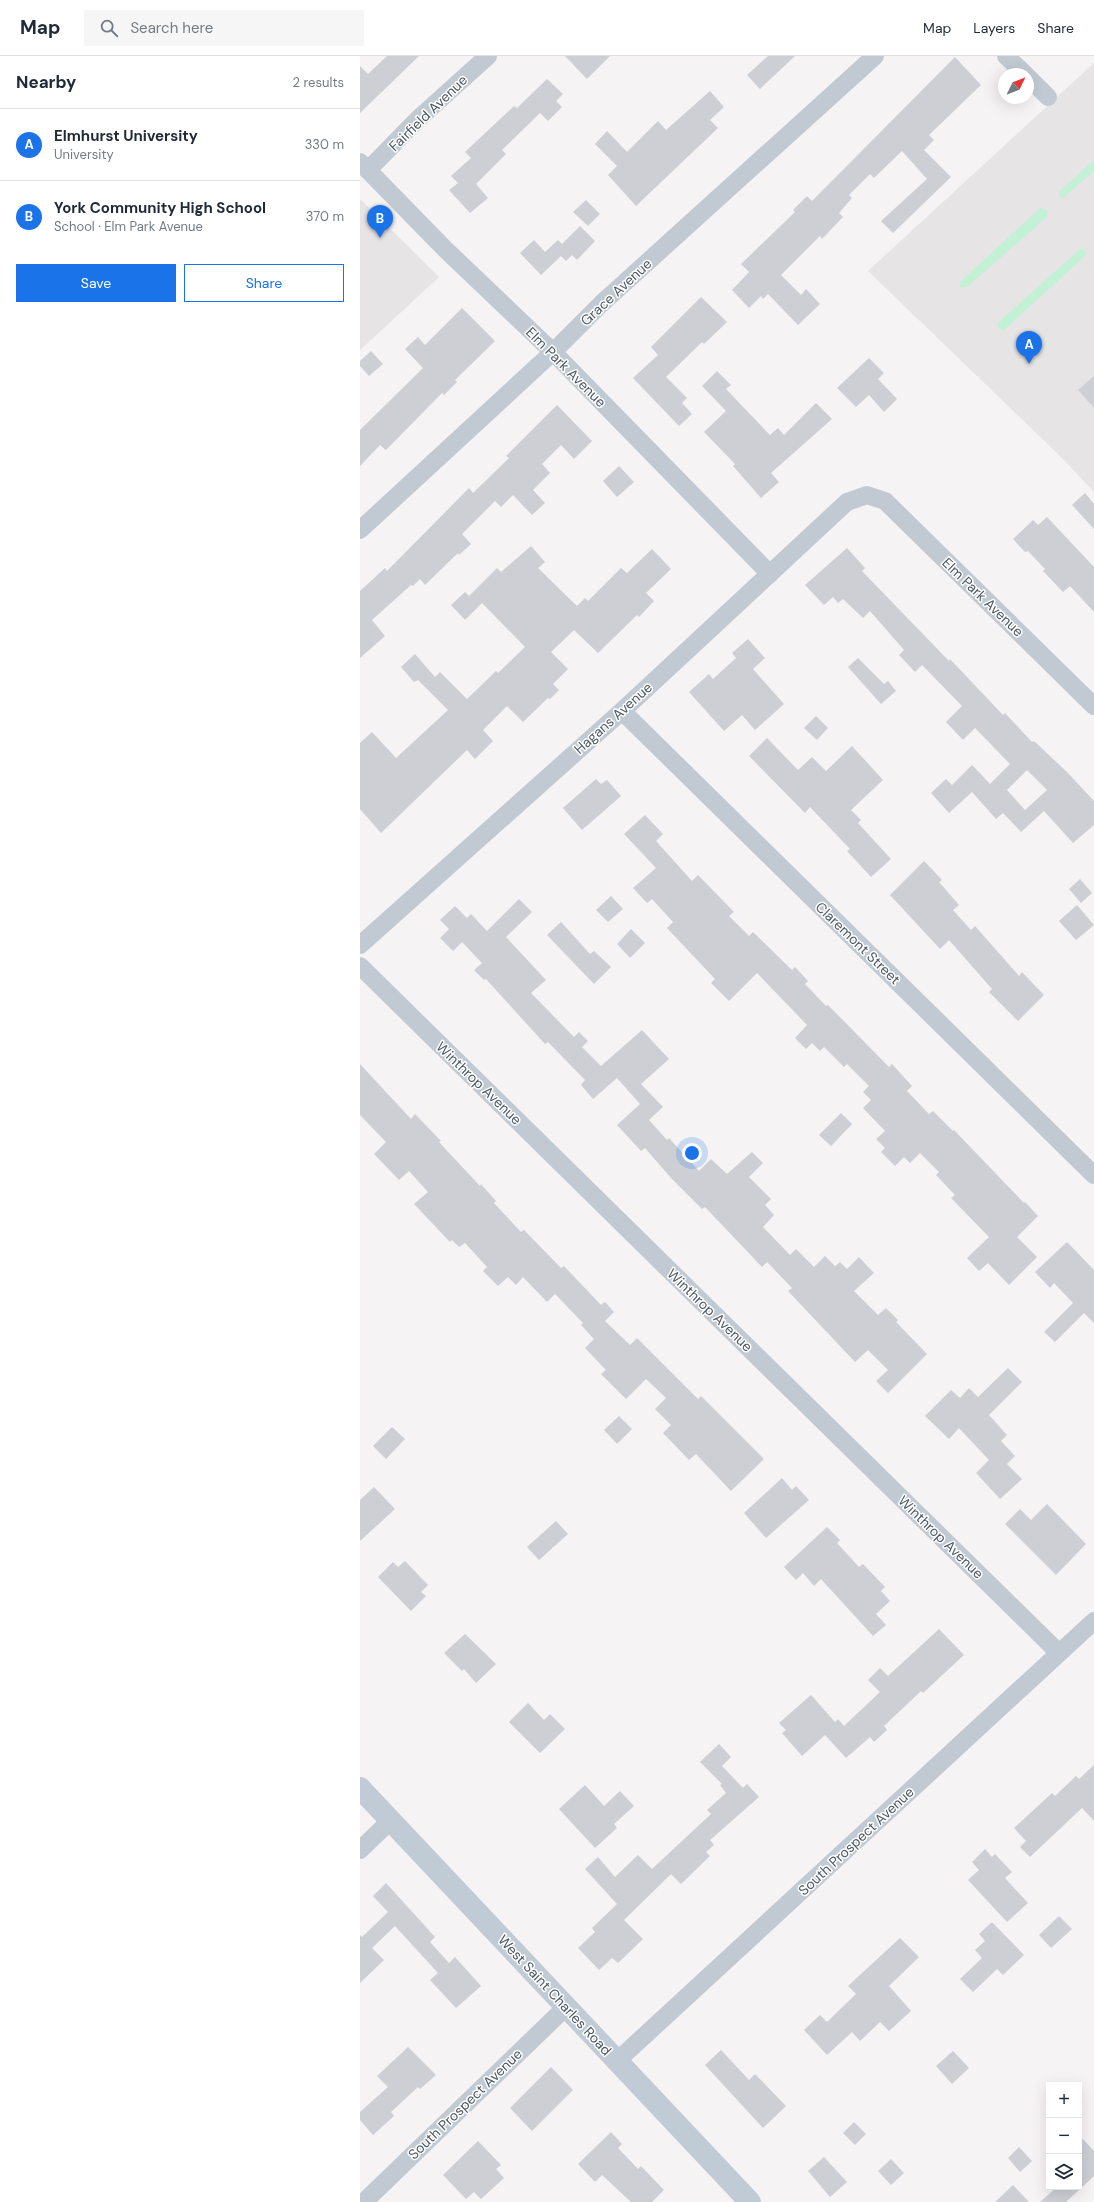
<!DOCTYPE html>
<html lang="en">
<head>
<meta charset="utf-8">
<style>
  :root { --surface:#fff; --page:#f6f6f7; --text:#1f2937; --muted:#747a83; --line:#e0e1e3; --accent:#1a73e8 }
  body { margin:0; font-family:"DM Sans",sans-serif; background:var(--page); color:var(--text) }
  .controls { position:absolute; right:12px; bottom:12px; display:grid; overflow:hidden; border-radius:0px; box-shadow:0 4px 16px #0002 }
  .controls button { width:36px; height:36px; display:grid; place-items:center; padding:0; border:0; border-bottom:1px solid var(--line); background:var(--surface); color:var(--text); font:20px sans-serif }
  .compass { position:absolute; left:638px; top:12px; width:36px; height:36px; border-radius:50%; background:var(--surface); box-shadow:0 4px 16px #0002; rotate:47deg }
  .you { position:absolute; left:332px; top:1097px; width:14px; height:14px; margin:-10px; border:3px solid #fff; border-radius:50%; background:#1a73e8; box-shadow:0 0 0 6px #1a73e833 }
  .badge { display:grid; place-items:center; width:26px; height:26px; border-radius:50%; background:var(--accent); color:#fff; font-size:13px; font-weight:700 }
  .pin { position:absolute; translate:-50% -33px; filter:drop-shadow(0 1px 2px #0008) }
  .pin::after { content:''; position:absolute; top:21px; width:14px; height:12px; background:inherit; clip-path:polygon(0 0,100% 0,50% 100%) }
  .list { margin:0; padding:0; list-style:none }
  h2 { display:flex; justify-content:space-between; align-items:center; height:52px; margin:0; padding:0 16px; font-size:17px }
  h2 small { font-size:13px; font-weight:400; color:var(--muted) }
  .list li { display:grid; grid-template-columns:26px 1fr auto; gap:12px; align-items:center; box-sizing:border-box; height:72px; padding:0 16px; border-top:1px solid var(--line) }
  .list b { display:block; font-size:15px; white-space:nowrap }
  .list p { margin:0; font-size:13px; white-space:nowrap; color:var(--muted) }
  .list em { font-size:13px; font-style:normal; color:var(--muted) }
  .actions { display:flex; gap:8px; padding:12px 16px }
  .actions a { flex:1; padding:9px 0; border:1px solid var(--accent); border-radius:0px; text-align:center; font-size:14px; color:var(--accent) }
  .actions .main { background:var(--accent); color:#fff }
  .icon { flex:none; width:22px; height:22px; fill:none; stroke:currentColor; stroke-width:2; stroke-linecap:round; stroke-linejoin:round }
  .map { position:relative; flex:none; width:734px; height:2146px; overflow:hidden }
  header { display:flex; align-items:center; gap:24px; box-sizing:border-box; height:56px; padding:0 20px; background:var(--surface); border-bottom:1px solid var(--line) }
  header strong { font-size:19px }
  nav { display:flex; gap:22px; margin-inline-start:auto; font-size:14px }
  .search { width:280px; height:36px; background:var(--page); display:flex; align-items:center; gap:10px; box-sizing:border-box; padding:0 14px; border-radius:0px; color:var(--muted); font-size:15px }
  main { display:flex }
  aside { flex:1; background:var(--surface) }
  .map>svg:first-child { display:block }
  .education { fill:#e6e4e5 }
  .green { fill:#c3f1d5 }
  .building { fill:#cdcfd5; fill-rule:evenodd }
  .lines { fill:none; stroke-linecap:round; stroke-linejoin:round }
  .street { stroke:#c1cad2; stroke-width:18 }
  .secondary { stroke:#c1cbd6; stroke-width:22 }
  .labels { text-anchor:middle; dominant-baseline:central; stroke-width:3; stroke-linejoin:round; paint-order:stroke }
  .street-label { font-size:14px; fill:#4a5661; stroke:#fff }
</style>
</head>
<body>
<header>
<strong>Map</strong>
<div class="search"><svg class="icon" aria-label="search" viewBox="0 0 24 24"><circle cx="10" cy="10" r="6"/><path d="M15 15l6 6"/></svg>Search here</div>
<nav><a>Map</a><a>Layers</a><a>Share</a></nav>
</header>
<main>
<aside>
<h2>Nearby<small>2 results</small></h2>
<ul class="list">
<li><span class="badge">A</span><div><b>Elmhurst University</b><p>University</p></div><em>330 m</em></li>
<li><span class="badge">B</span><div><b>York Community High School</b><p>School · Elm Park Avenue</p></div><em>370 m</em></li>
</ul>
<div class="actions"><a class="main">Save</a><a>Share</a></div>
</aside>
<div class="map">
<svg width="734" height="2146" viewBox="0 0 734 2146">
  <rect width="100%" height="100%" fill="#f5f3f3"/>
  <g class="education">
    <polygon points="734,7 734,436 700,400 508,215"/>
    <polygon points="0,143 79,221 0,294"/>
  </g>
  <g class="green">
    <polygon points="734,104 734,115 703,142 699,141 699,136"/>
    <polygon points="680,152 688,155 686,162 607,231 600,231 600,226"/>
    <polygon points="723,193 726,196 725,200 644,274 641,274 637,268 640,265 719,194"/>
  </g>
  <g class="building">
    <polygon points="27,0 59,0 0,57 0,10 8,18"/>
    <polygon points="205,0 250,0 227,23"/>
    <polygon points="408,0 435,0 400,33 387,19"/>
    <polygon points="595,1 621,29 569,79 574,84 564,94 591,121 533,177 521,165 567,123 542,95 514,122 510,118 489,139 492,142 479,157 483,161 462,183 460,180 421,219 441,239 446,233 460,248 438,269 408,238 403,243 401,240 389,252 372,234 389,216 381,208 435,156 433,154 447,140 452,145"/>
    <polygon points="187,23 203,38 196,45 202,51 188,65 180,57 142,94 146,98 116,128 128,142 110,157 89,134 98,127 91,120 111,102 105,96 154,50 157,52"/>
    <polygon points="350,35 364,51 350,64 358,72 276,150 248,119 257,110 235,88 247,75 267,96 298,65 306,74"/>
    <polygon points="226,144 240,158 228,170 213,156"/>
    <polygon points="220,170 235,185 217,204 212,199 206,205 201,200 181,219 160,197 174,184 185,196 198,184 202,188"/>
    <polygon points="341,241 367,266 344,288 342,286 306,321 327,342 322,347 332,358 319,370 273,322 298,299 291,291"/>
    <polygon points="102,252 135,285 95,324 97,326 84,339 82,337 26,394 20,389 0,410 0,374 63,312 45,293 58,281 65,289"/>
    <polygon points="11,295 23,308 9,320 0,310 0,305"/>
    <polygon points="509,302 524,317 518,323 537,343 524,356 509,339 496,351 477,332"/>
    <polygon points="357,315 371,329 366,333 410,379 418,372 424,379 456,347 472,363 411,417 419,426 401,442 373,410 375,408 344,376 366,355 342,330"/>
    <polygon points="734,320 734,352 718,334"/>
    <polygon points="197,349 232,385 214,403 201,389 182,408 190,417 173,434 185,447 172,459 153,439 141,451 135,445 102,478 111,488 99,499 98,497 65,529 60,523 53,530 51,529 12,564 25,580 0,602 0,535 25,512 27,515 109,432 113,437 149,402 146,400"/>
    <polygon points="259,410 274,426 257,441 243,425"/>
    <polygon points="725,437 734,448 734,473 712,449"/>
    <polygon points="687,461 734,511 734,556 710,530 703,536 683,515 685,513 668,495 665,496 653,483 673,464 678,469"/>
    <polygon points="171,490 185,506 178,512 217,550 225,542 228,545 261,512 267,517 292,493 311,513 286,537 294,545 279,561 277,559 238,597 214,574 191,596 208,613 193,628 199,634 190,643 188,642 163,666 147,650 123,674 133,685 115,703 107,694 21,777 0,753 0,687 12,676 36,702 88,654 58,624 54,626 41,611 55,598 75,621 80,616 107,643 136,615 138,617 165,591 122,547 105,564 91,549 105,536 109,540 137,512 141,516"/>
    <path d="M487,492l18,20 -3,3 87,90 1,-2 53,56 2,-2 27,29 2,-1 33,31 27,29v24l-21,18 -29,-32 -23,21 -18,-19 -7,6 -24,-27 -23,21 -18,-20 15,-14 6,6 20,-20 18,19 20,-20 -35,-36 -12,12 -17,-18 16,-16 -40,-41 -7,7 -16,-17 5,-5 -34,-39 -7,7 -20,-19 -5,4 -5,-6 -9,8 -19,-20zM667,714l20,20 -22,20 -18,-20z"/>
    <polygon points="388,583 405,602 393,613 424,648 395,674 382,659 364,675 329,636 349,618 353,623 376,602 372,597"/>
    <polygon points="498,602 524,628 528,625 536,635 521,648 488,611"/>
    <polygon points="456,660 468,672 457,684 444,672"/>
    <polygon points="407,682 438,714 452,701 466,715 492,690 523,724 491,754 501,764 498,767 531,803 511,821 487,795 490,793 450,751 445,757 389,700"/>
    <polygon points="236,723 241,728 247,724 261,740 222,774 203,752"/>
    <polygon points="285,759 303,778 296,785 332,825 338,819 374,856 369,860 389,880 393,876 432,914 435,911 448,925 445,928 466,950 468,949 529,1011 532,1008 552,1030 547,1035 569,1058 573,1055 593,1075 594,1074 664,1147 665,1146 678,1160 657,1181 677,1201 649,1229 628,1207 619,1215 607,1202 629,1181 591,1142 595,1139 576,1119 579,1116 560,1097 550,1107 544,1101 535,1110 521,1096 525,1092 516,1083 525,1075 503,1052 511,1044 503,1036 509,1030 487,1008 484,1011 464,991 460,995 452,987 446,993 435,982 447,969 397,917 369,945 351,927 355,923 307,872 313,866 292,843 287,847 273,832 296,812 264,778"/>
    <polygon points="564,805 582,824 579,826 599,849 593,854 611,874 615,870 659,920 662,916 684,939 658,965 629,936 632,933 589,884 580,893 530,839"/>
    <polygon points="720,823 732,837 721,847 709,833"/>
    <polygon points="251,840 263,853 248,866 236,854"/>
    <polygon points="159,843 172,856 146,881 186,924 171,937 214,981 219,976 228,985 222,991 241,1010 282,974 309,1003 281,1028 303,1051 289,1064 307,1084 309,1082 339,1115 351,1103 367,1118 392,1096 403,1107 389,1121 411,1143 405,1149 414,1159 403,1171 430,1199 436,1193 454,1211 465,1200 475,1210 480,1206 487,1213 499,1201 514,1217 494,1235 518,1259 526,1252 538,1264 536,1266 567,1298 528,1337 516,1325 528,1314 508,1294 495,1306 428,1235 432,1232 407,1206 402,1211 345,1151 342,1153 311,1122 285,1092 281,1095 257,1069 280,1048 257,1022 233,1043 221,1029 225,1024 188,986 185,988 126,923 124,924 114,914 122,907 102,886 93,895 80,882 89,873 80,864 95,850 107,862 111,858 127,875"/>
    <polygon points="717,849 734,869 716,884 699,865"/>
    <polygon points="201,866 230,898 234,895 251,911 234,928 187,879"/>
    <polygon points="271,873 285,887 270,902 257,888"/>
    <polygon points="0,1008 51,1063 55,1058 81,1085 79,1086 120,1130 121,1128 136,1145 134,1147 161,1176 164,1174 201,1212 204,1210 241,1249 245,1246 254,1256 245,1265 270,1289 277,1282 338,1343 341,1340 404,1403 371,1435 336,1398 329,1404 303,1377 311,1369 295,1353 306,1342 286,1323 266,1343 241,1318 246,1314 225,1292 234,1283 221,1269 223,1267 195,1238 187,1246 163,1221 156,1229 148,1221 138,1230 123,1215 127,1211 105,1187 99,1191 92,1184 90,1186 54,1148 68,1136 49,1115 39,1124 14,1098 26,1086 0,1059"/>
    <polygon points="481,1057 492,1068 471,1090 459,1079"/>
    <polygon points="707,1186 734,1214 734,1267 724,1257 695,1286 684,1276 713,1247 694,1227 690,1232 675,1216"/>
    <polygon points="648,1312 662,1326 629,1359 647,1379 641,1385 655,1400 647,1408 662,1423 640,1443 616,1417 629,1404 599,1372 589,1383 565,1360 591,1334 600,1342 609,1332 618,1341"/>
    <polygon points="259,1360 272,1373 257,1388 244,1374"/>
    <polygon points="32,1371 45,1383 26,1403 13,1390"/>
    <polygon points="422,1422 432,1434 436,1430 449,1444 406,1482 384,1457"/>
    <polygon points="14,1431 35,1453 0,1485 0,1444"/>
    <polygon points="687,1448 726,1488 696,1519 645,1468 660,1453 671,1464"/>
    <polygon points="196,1465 208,1478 179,1504 167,1491"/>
    <polygon points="467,1471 480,1484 477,1487 499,1511 503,1508 525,1531 521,1535 530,1545 516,1558 526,1569 513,1580 461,1523 454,1530 443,1517 436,1524 424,1511"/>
    <polygon points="45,1505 68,1529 61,1536 66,1540 51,1555 18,1521 33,1506 38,1511"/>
    <polygon points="579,1573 604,1599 563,1637 561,1635 524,1670 527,1674 514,1686 510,1681 486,1702 465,1679 442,1700 422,1677 426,1674 419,1667 451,1639 475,1666 478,1663 484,1670 520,1636 508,1624 520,1612 528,1620"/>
    <polygon points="105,1578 136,1608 116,1627 104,1613 102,1615 84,1597"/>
    <polygon points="168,1647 184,1664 190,1658 205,1673 180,1697 149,1666"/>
    <polygon points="359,1688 371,1701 362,1710 383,1732 387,1728 399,1741 350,1784 354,1789 346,1796 350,1800 321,1828 311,1818 264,1864 283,1883 258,1907 252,1902 239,1914 218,1892 235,1876 232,1872 257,1848 225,1813 238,1801 255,1821 278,1799 292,1813 351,1758 347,1754 366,1737 360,1729 362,1728 340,1706"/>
    <polygon points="734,1709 734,1765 722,1752 670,1801 660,1791 666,1785 654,1772 692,1737 695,1740 716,1720 719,1723"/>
    <polygon points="225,1729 244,1750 260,1735 274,1750 254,1768 257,1772 235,1792 199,1753"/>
    <polygon points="625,1793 632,1801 635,1798 652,1816 645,1822 668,1847 647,1866 608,1824 619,1814 612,1806"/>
    <polygon points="26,1827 75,1881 70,1886 89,1907 95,1901 121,1930 96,1952 70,1924 78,1917 35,1870 12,1892 24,1904 0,1927 0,1879 2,1881 28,1856 13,1840"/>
    <polygon points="699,1860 712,1873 691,1892 679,1879"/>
    <polygon points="632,1866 664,1899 643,1919 637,1913 613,1936 600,1923 622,1902 615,1894 625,1885 619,1878"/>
    <polygon points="540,1882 559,1901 529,1930 551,1955 529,1975 520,1966 500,1985 492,1976 467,1999 444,1974 460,1959 467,1966 496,1938 488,1930"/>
    <polygon points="48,1991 76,2019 60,2033 58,2031 31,2056 34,2060 13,2079 0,2064 0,2056 28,2031 17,2020"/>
    <polygon points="361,1994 389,2024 395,2018 426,2050 403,2072 345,2009"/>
    <polygon points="593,1995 609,2012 592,2028 576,2010"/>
    <polygon points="191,2011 213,2034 172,2075 150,2052"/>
    <polygon points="494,2066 506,2078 495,2089 483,2077"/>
    <polygon points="251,2076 262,2088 258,2092 278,2113 281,2110 304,2134 292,2146 271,2146 242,2119 235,2126 218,2108"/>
    <polygon points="719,2079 734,2095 734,2120 706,2146 680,2146 697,2131 719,2131"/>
    <polygon points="118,2085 141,2109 136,2113 144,2122 121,2143 114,2136 106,2143 83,2119"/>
    <polygon points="659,2091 672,2105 660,2116 648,2102"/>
    <polygon points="464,2101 487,2126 470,2141 448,2115"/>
    <polygon points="531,2103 544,2117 531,2129 518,2115"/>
    <polygon points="653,2129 669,2146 635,2146"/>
  </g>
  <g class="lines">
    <g class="street">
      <polyline points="646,0 665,18"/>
      <polyline points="668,21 688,41"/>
      <polyline points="0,106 86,194 193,296 410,518"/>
      <polyline points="8,114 57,64 128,0"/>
      <polyline points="0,474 193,296 241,248 515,0"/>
      <polyline points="262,655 734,1119"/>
      <polyline points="0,889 262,655 487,446 507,439 525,445 734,650"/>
      <polyline points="0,910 699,1597"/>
      <polyline points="0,1794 30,1765"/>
      <polyline points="257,2005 734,1565"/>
      <polyline points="4,2146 206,1951"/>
    </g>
    <polyline class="secondary" points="0,1732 390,2146"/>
  </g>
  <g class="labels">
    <g class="street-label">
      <text transform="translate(68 57) rotate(-44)">Fairfield Avenue</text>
      <text transform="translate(256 236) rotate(-43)">Grace Avenue</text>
      <text transform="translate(206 311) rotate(45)">Elm Park Avenue</text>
      <text transform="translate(623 541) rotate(44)">Elm Park Avenue</text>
      <text transform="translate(253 662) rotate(-42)">Hagans Avenue</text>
      <text transform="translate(498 887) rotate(44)">Claremont Street</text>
      <text transform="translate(119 1027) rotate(44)">Winthrop Avenue</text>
      <text transform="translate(350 1254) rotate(44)">Winthrop Avenue</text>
      <text transform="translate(581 1481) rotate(44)">Winthrop Avenue</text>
      <text transform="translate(496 1785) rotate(-43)">South Prospect Avenue</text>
      <text transform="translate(195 1939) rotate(47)">West Saint Charles Road</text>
      <text transform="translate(105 2048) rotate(-44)">South Prospect Avenue</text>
    </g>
  </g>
</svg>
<div class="controls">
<button>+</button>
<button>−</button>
<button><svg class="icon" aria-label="layers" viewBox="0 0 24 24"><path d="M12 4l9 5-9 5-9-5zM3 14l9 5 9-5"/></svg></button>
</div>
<svg class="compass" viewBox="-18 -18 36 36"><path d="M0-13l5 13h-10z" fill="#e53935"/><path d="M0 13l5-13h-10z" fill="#747a83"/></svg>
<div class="you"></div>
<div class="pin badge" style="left:669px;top:308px">A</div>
<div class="pin badge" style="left:20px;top:182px">B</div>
</div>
</main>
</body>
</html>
